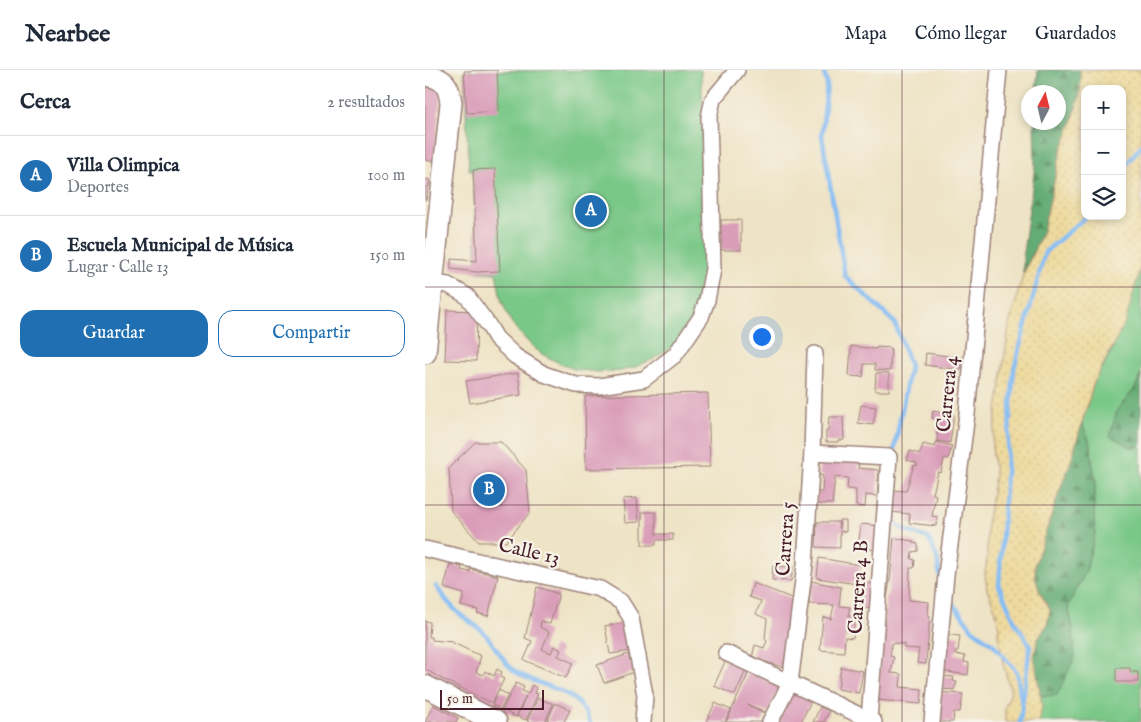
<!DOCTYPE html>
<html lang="es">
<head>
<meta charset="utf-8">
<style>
  :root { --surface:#fff; --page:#f2f2f3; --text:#1f2937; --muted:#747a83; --line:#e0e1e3; --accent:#1f6fb2 }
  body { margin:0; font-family:"IM FELL English",serif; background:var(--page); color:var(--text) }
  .controls { position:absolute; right:15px; top:15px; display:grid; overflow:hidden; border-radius:10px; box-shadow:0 2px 8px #0003 }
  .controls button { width:45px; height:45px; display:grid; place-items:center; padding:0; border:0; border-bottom:1px solid var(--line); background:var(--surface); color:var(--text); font:25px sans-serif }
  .compass { position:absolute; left:596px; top:15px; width:45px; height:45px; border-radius:50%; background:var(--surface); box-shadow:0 2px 8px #0003; rotate:7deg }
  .scale { position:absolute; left:15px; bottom:12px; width:104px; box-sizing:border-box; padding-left:5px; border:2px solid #4a1f2b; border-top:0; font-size:14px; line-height:18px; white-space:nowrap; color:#4a1f2b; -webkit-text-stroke:4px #f7f3e8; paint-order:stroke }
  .you { position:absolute; left:336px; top:266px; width:18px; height:18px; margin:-12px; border:4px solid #fff; border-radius:50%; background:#1a73e8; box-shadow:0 0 0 8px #1a73e833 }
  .badge { display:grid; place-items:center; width:32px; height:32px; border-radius:50%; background:var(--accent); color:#fff; font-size:16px; font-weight:700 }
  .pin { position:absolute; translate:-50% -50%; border:2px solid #fff; box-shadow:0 1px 5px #0006 }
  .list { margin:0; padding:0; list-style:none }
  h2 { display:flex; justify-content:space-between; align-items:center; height:65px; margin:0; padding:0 20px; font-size:21px }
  h2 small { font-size:16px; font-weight:400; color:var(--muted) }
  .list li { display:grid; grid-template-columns:32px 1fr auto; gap:15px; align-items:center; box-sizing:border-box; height:80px; padding:0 20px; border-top:1px solid var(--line) }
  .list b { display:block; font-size:19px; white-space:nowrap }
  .list p { margin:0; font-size:16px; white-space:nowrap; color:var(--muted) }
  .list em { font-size:16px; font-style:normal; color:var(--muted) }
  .actions { display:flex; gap:10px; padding:15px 20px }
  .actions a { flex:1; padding:11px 0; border:1px solid var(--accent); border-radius:15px; text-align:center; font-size:18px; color:var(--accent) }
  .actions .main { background:var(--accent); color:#fff }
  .icon { flex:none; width:28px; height:28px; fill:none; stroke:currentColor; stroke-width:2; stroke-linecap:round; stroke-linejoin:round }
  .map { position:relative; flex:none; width:716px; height:652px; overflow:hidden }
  header { display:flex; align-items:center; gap:30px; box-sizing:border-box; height:70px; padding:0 25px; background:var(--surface); border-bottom:1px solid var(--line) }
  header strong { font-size:24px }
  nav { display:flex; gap:28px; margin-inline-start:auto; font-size:18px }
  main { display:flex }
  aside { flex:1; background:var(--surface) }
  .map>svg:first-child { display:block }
  .grass { fill:#7ac888; stroke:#62745a }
  .forest { fill:url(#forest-firs); stroke:#566650 }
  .sand { fill:url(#sand-dots); stroke:#9c7c64; fill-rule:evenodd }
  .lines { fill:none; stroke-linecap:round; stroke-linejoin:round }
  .stream { stroke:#83bcf4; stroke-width:4.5 }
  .building { fill:#da9db9 }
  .street-casing { stroke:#9c8178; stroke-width:18 }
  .secondary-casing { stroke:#9c8178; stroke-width:24 }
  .street { stroke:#fff; stroke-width:15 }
  .secondary { stroke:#fff; stroke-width:21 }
  .grid { fill:none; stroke:#4a1f2b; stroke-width:1; stroke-opacity:0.55 }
  .labels { text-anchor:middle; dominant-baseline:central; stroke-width:4.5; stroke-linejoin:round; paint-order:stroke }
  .street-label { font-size:20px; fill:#4a1f2b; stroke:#f7f3e8 }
</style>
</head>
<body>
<header>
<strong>Nearbee</strong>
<nav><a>Mapa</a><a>Cómo llegar</a><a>Guardados</a></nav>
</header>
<main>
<aside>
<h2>Cerca<small>2 resultados</small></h2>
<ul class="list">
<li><span class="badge">A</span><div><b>Villa Olimpica</b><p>Deportes</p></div><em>100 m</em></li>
<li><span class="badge">B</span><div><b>Escuela Municipal de Música</b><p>Lugar · Calle 13</p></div><em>150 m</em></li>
</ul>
<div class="actions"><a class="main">Guardar</a><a>Compartir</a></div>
</aside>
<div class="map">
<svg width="716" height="652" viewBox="0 0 716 652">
  <defs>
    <pattern id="forest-firs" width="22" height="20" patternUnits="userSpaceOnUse" patternTransform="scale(1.25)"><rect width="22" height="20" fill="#63ac74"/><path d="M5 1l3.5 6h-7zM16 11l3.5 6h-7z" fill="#548b5f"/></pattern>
    <pattern id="sand-dots" width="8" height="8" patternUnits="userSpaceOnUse" patternTransform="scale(1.25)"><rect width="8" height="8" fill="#eeda9e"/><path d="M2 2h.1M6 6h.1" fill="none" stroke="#cebb88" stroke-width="1.8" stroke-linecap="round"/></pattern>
  </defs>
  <rect width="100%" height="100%" fill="#f7f3e8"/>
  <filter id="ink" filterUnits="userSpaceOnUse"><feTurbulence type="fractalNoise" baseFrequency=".02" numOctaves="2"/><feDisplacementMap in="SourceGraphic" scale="10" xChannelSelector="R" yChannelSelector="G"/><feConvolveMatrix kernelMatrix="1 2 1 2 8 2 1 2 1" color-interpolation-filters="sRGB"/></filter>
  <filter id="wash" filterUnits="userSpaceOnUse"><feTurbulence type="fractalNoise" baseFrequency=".0096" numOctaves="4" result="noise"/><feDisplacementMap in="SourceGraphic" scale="20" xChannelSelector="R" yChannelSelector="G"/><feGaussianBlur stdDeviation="1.12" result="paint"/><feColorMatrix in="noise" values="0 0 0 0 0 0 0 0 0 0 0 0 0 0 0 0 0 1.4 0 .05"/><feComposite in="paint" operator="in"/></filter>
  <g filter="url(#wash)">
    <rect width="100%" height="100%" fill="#eee3c5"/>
    <g class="grass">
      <polygon points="276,0 284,182 275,238 248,276 229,289 207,298 196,301 172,302 149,299 138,295 117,284 108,277 92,260 85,250 76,229 71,203 52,202 48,100 44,100 39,1"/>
      <polygon points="716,195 716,304 709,320 692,340 705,377 716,376 716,652 614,652 617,636 615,624 618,626 632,625 648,559 643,536 661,501 670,464 669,440 671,410 667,392 666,375 657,353 669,312 687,280 713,207"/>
    </g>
    <g class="forest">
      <path d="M613,0h42c3,20 -3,36 -9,55 -3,8 -4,14 -9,22l-19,84 -20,43v-21l12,-87 -1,-43 25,-1v-30h-23z"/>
      <polygon points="716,304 716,376 705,377 685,366 692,340 709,320"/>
      <polygon points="657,353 666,375 667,392 671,410 669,440 670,464 661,501 643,536 648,559 650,587 632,625 618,626 615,624 609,595 609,585 613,568 622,555 625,540 615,523 610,507 610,494 636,416 644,397"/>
    </g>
    <path class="sand" d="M655,0h61v195l-16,58 -31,59 -25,85 -8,19 -26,78v13l5,16 10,17 -3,15 -9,13 -4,17 8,51 -3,16h-34v-15l6,-15 -8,-28 -5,-30 1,-9 -4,-16 -8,-20 -2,-16 2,-15v-32l8,-52 -3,-27 17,-122 14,-50 20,-44 19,-84c5,-8 6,-14 9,-22 6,-19 12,-35 9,-55zM660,19h37v127h-37z"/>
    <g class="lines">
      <g class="stream">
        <polyline points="398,0 402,14 397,66 420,206 470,253 485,296 468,387"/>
        <polyline points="697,100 716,76"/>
        <path d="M465,442c5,19 21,20 38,26l9,19 3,20"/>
        <path d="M11,516c7,11 14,20 25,29 7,6 17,11 24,19 11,12 17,28 31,38 28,18 60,13 74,50"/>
        <polyline points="523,527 548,560 569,575 592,602 597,635"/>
        <polyline points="595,652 605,575 591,554 574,516 582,386 589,299 620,182 662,146"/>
      </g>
    </g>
    <g id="blocks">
      <g class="building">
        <polygon points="72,0 74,41 42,43 39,1"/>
        <polygon points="8,17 16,19 9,91 0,90 0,18"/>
        <polygon points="70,99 75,201 52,202 26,199 26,189 52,191 48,100"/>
        <polygon points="0,109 5,110 1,130 0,130"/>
        <rect x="296" y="150" width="20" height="30"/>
        <polygon points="22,240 52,241 51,291 20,290"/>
        <polygon points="426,276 451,279 451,277 466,278 465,301 450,300 450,294 439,294 438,307 424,306"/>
        <polygon points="501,283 537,288 536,300 500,295"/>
        <polygon points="93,303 96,325 45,333 41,311"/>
        <polygon points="451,303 464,303 464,321 450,321"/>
        <polygon points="283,323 285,397 161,399 160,326"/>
        <polygon points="436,335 451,337 448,355 433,353"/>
        <polygon points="508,341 529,345 525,373 512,371 513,350 507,348"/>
        <polygon points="404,347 418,347 419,370 413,370 413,372 401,372 401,360 403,360"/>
        <polygon points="50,372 76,372 101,400 105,442 81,472 54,472 26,441 24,398"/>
        <polygon points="511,372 527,376 523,389 519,388 516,403 513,402 508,424 511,425 507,446 512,447 511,456 484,453 485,444 456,441 467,420 481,421 489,395 492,396 492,393 482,390 485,381 495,384 498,374 510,377"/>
        <polygon points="395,389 423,393 423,391 434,392 433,398 453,400 453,426 441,425 440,437 431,436 431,420 422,419 423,408 410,407 407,434 391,434 391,422 397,422 398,406 394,405"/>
        <polygon points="212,428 214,452 200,453 198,429"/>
        <polygon points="217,442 231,442 231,464 248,464 248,470 231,470 231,475 217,475"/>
        <polygon points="414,450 421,450 421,462 415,461 415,478 391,477 392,452 413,452 415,459"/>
        <polygon points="436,454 455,456 451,480 433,477"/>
        <polygon points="469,468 488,471 488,473 493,474 493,481 487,482 486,489 490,490 489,498 485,498 484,530 504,532 503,546 505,546 501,594 492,593 494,579 479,578 479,574 467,573 465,586 469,587 466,603 476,604 475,617 497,619 496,634 452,630 461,527 462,528 465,511"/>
        <polygon points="394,488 435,495 432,514 392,508"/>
        <polygon points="25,494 37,497 36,500 45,502 45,499 73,506 63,546 52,543 53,540 36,536 39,524 19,518"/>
        <polygon points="348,496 368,497 366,511 347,510"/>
        <polygon points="386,511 416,517 414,536 425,537 423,546 430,546 428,568 420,567 419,582 395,580 398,547 406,549 409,535 384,534"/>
        <polygon points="435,512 449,514 445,539 431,537"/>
        <polygon points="328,513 374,531 358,597 327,588 330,575 339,578 342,571 340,569 342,549 331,544 336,531 324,527"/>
        <polygon points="112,517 134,524 125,554 116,551 115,557 124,562 117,579 126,583 129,576 136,580 133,586 148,593 141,608 99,590 107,571 100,568"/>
        <polygon points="0,551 5,552 4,567 7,567 7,570 28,572 28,573 56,586 51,602 58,605 60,601 69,606 72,599 77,602 75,607 79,609 67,633 17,609 0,599"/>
        <polygon points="203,552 208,581 185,584 180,556"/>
        <polygon points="519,564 535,566 533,581 530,581 530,584 540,586 539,592 544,593 543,605 516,601"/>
        <polygon points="203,584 209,602 179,613 172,595"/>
        <polygon points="302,587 312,591 310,596 321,600 310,625 289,616"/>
        <polygon points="416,597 438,601 434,623 413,619"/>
        <polygon points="691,598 705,598 705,602 713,602 713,612 691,612"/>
        <polygon points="325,600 339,606 337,609 354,616 343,643 323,635 341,644 337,652 301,652"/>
        <polygon points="517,606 529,607 528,611 532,612 529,620 516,619"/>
        <polygon points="91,613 99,617 97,621 103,624 107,615 112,618 110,623 113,624 101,650 92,646 101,626 91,647 77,640"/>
        <polygon points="74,620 83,625 76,639 67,635"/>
        <polygon points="368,620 387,629 376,652 353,652"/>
        <polygon points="513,622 538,624 535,642 529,642 528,652 513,652"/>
        <polygon points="113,628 128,634 120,652 105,652 102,651"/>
        <polygon points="130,633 145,640 139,652 122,652"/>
        <polygon points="290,633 306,640 300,652 281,652"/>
        <polygon points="8,635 33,648 31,652 0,652"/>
        <polygon points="395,637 404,641 399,652 388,652"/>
      </g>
    </g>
  </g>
  <g filter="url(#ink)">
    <use href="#blocks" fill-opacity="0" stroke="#9c8178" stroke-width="1"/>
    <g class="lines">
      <g class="street-casing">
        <g id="street">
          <polyline points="0,212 23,215 42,226 64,256 71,268 90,286 119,304 151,315 174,316 219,309 250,285 276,247 282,230 288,199 284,47 288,29 312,0"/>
          <polyline points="387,383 464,387 444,650"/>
          <polyline points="0,479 175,519 196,532 206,548 220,625 218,652"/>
          <polyline points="301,583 449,652"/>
          <polyline points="345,652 365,613 380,495 387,383 390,284"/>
          <polyline points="507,652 521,505 542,344 574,0"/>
        </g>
      </g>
      <g class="secondary-casing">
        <g id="secondary">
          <path d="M0,5c18,3 24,9 26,28l-26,250"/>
          <polyline points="0,616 71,652"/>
        </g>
      </g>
      <use href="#street" class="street"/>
      <use href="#secondary" class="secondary"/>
    </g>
  </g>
  <path class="grid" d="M239,0v652M477,0v652M0,217h716M0,435h716"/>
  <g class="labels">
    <g class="street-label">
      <text transform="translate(523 324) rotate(-84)">Carrera 4</text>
      <text transform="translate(361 469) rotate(-86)">Carrera 5</text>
      <text transform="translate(104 482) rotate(13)">Calle 13</text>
      <text transform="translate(434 517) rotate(-86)">Carrera 4 B</text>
    </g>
  </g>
</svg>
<div class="controls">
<button>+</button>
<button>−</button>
<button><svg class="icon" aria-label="layers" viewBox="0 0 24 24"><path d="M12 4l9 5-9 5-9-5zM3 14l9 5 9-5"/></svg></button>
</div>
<svg class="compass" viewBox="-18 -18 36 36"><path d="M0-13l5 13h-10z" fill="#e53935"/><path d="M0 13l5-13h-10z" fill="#747a83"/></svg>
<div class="scale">50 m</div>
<div class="you"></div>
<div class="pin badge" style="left:166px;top:141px">A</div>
<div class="pin badge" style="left:64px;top:420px">B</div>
</div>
</main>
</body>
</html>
